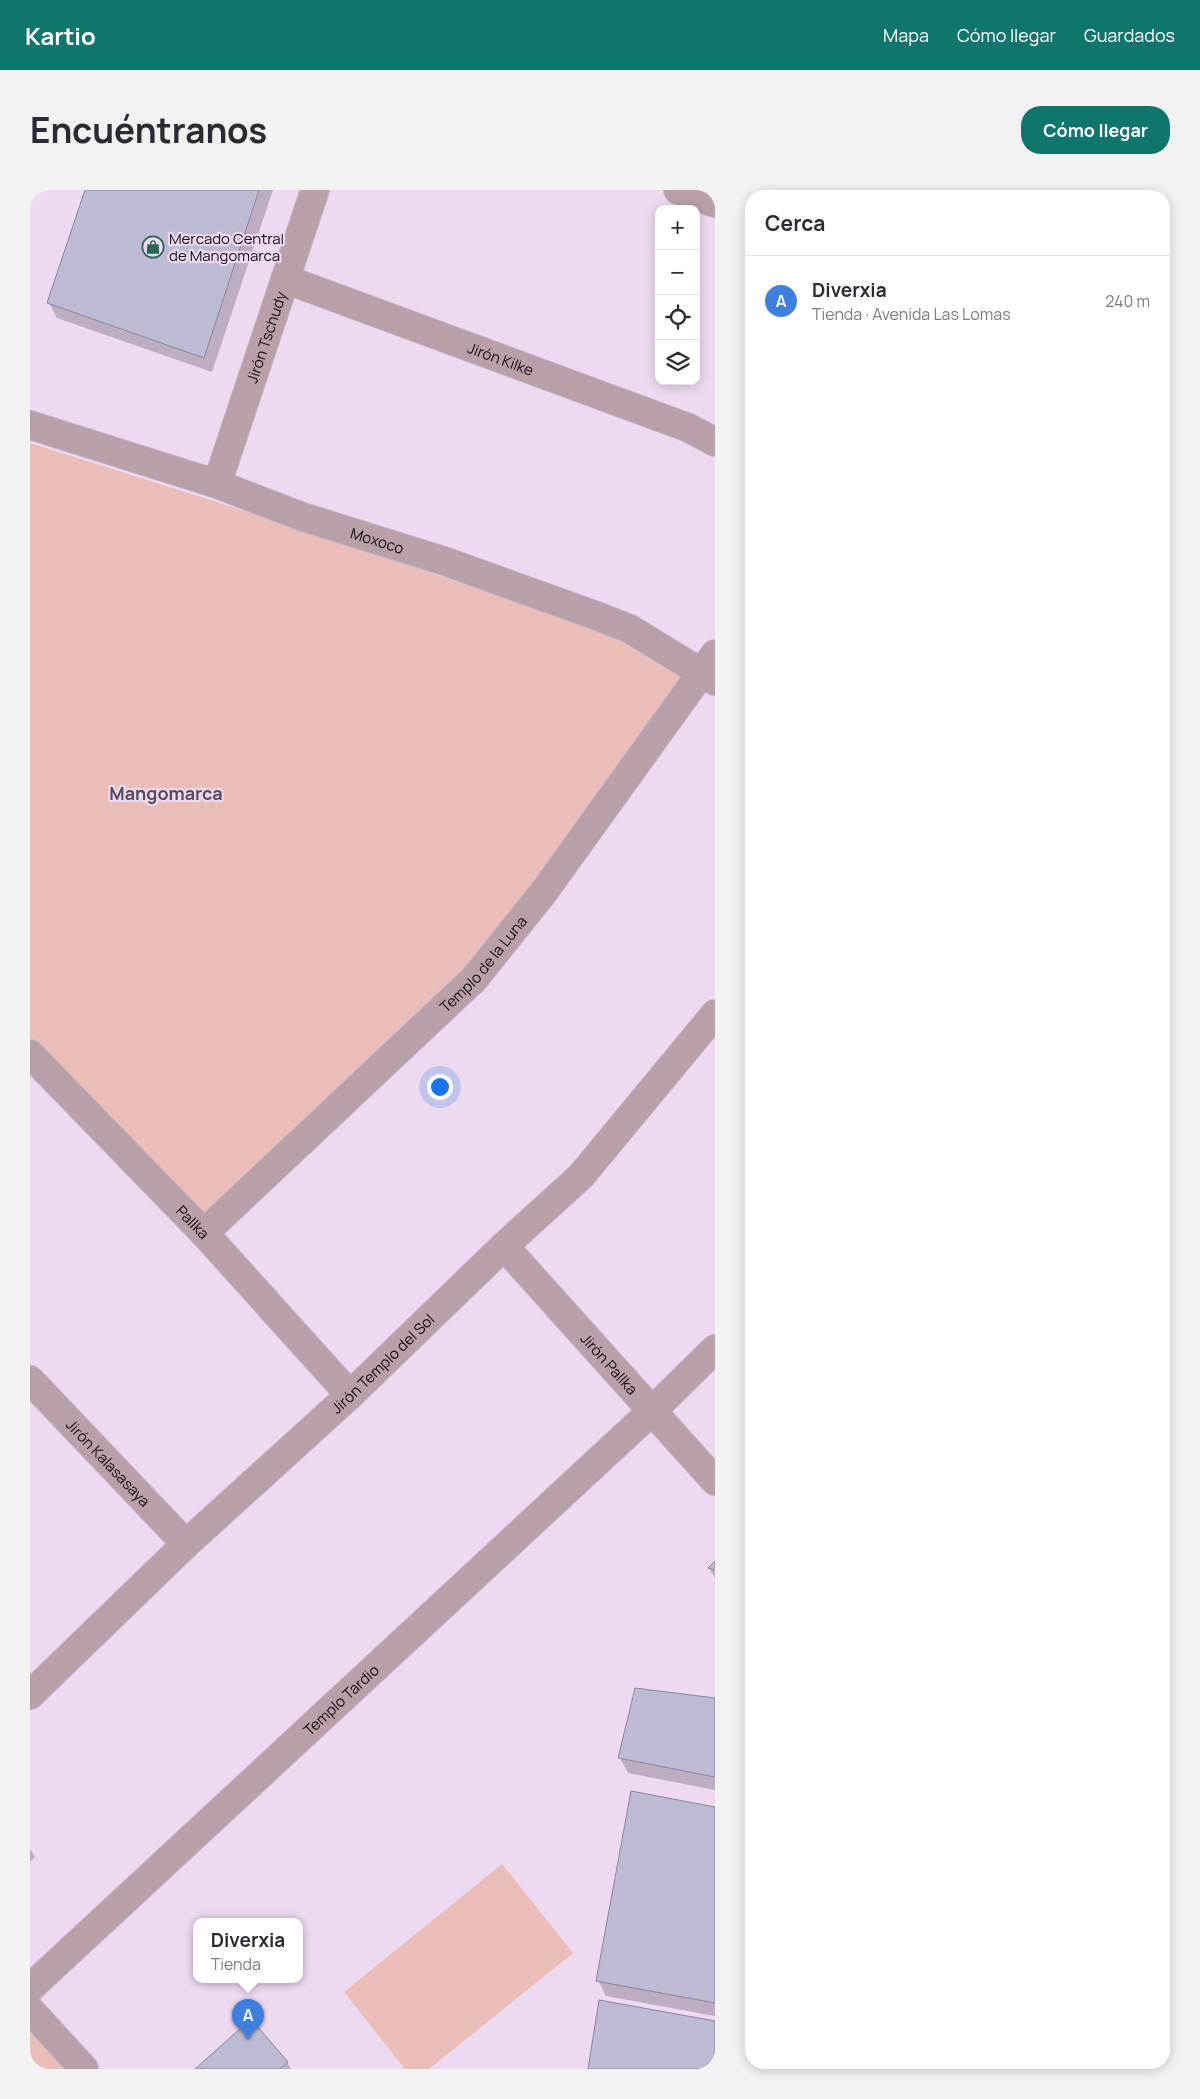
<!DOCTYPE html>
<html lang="es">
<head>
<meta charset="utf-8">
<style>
  :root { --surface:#fff; --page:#f2f2f3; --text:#2b2b33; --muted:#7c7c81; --line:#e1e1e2; --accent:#0f766e }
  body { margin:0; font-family:Manrope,sans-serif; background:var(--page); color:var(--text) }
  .controls { position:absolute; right:15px; top:15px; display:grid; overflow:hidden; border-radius:10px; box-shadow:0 2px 12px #0003 }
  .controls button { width:45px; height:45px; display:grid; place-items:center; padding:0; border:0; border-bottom:1px solid var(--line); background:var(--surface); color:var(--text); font:25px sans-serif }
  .you { position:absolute; left:409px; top:896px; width:18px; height:18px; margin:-12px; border:4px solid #fff; border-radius:50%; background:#1a73e8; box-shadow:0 0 0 8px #1a73e833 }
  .badge { display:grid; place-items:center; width:32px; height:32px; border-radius:50%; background:var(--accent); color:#fff; font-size:16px; font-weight:700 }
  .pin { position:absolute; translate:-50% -41px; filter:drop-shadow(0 1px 2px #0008) }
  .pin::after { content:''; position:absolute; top:26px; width:18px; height:15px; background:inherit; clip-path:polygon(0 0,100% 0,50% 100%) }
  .popup { position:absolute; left:163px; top:1728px; width:110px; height:65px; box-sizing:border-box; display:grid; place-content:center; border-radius:10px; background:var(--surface); filter:drop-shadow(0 1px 4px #0005); font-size:16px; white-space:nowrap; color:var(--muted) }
  .popup b { font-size:19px; color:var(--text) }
  .popup::after { content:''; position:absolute; left:50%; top:100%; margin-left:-10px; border:10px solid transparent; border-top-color:var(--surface) }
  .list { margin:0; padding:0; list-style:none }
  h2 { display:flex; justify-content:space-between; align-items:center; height:65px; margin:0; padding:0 20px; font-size:21px }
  h2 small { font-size:16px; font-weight:400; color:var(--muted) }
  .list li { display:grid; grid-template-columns:32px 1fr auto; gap:15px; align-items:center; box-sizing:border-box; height:90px; padding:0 20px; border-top:1px solid var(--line) }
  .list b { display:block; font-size:19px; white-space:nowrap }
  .list p { margin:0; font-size:16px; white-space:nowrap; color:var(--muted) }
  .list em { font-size:16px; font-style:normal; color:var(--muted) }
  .icon { flex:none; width:28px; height:28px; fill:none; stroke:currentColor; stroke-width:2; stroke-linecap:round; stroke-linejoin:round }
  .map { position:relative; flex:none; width:685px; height:1879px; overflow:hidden; border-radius:20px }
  header { display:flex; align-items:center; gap:30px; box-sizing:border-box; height:70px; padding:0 25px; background:var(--accent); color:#fff }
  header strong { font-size:24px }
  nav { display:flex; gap:28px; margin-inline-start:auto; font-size:18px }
  .intro { display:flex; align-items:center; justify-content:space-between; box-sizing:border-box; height:120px; padding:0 30px }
  h1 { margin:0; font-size:35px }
  .button { padding:12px 22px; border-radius:20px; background:var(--accent); color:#fff; font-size:18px; font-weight:700 }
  main { display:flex; gap:30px; padding:0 30px }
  aside { flex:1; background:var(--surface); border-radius:20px; box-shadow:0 2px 12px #0003 }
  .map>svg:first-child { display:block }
  .green { fill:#eabdb9 }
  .shadow { fill:#0003 }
  .building { fill:#bdbad4; stroke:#88859e }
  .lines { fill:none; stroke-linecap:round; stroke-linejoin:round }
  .minor-casing { stroke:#c6b4c9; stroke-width:30 }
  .minor { stroke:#b89fa8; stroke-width:28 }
  .labels { text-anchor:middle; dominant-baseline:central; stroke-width:4.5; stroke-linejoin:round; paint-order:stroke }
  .poi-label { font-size:15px; fill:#150e15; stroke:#edd9f0; text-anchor:start }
  .street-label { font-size:15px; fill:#150e15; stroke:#edd9f0 }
  .quarter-label { font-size:18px; font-weight:bold; fill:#5a495c; stroke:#edd9f0 }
</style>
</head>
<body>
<header>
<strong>Kartio</strong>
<nav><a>Mapa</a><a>Cómo llegar</a><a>Guardados</a></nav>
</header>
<div class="intro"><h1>Encuéntranos</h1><a class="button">Cómo llegar</a></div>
<main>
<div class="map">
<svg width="685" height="1879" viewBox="0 0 685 1879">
  <rect width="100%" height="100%" fill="#edd9f0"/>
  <g class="green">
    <polygon points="0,253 250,332 571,440 656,484 514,690 422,802 177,1031 0,849"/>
    <polygon points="472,1674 543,1763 399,1879 375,1879 314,1802"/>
    <polygon points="0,1836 38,1879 0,1879"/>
  </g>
  <g class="shadow">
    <polygon points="57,0 243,0 182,182 27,128 19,113"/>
    <polygon points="685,1372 685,1388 679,1378"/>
    <polygon points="685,1509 685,1600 598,1583 590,1568"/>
    <polygon points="685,1618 685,1826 576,1806 568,1790"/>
    <polygon points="0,1659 5,1667 0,1672"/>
    <polygon points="257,1872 261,1879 167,1879"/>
  </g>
  <g class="building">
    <polygon points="55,0 229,0 174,168 17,113"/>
    <polygon points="685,1371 685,1380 678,1378"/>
    <polygon points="605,1498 685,1508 685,1587 588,1568"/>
    <polygon points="601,1601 685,1617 685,1813 566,1791"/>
    <polygon points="569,1810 685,1831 685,1879 558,1879"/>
    <polygon points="221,1829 258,1872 250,1879 165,1879"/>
  </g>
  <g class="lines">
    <g class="minor-casing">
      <g id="minor">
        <polyline points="648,0 685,13"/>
        <path id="s1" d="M255,89l404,149 26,14"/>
        <path id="s2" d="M0,235l187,59 86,33 141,44 153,55 33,13 85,52"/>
        <path id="s3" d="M187,294l98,-294"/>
        <path id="s4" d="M0,864l174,179 146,162"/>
        <path id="s5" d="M174,1043l270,-254 69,-86 172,-239"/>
        <path id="s6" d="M474,1056l211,235"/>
        <path id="s7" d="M0,1190l156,164"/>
        <path id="s8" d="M0,1505l156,-151 164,-149 154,-149 77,-70 134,-162"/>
        <path id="s9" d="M0,1798l622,-577 63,-62"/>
        <polyline points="0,1820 54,1879"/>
      </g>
    </g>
    <use href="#minor" class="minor"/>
  </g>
  <defs>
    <g id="shop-ring" transform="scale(1.125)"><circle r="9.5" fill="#edd9f0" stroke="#296652" stroke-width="1.5"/><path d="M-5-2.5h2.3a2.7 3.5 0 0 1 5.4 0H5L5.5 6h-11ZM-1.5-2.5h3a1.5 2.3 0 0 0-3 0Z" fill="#296652"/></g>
  </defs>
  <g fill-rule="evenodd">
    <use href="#shop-ring" x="123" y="57"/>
  </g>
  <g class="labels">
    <g class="poi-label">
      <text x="139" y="48">Mercado Central<tspan x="139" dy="17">de Mangomarca</tspan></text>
    </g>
    <g class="street-label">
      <text stroke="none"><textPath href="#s3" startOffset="155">Jirón Tschudy</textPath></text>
      <text stroke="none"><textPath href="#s1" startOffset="230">Jirón Kilke</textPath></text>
      <text stroke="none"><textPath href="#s2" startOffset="366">Moxoco</textPath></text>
      <text stroke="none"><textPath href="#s5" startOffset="388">Templo de la Luna</textPath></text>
      <text stroke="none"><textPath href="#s4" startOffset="234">Pallka</textPath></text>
      <text stroke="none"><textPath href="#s8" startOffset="484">Jirón Templo del Sol</textPath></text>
      <text stroke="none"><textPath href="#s6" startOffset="158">Jirón Pallka</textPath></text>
      <text stroke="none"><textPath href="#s7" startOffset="114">Jirón Kalasasaya</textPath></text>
      <text stroke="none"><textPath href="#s9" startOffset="424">Templo Tardio</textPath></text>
    </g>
    <g class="quarter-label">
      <text x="136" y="603">Mangomarca</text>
    </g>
  </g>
</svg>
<div class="controls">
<button>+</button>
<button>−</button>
<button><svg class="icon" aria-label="locate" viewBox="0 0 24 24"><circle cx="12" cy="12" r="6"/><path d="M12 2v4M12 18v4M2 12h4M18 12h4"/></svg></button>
<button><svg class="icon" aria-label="layers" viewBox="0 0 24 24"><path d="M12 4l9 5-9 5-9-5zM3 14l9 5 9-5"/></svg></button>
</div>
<div class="you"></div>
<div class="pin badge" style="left:218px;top:1850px;background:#3f7fe0">A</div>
<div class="popup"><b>Diverxia</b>Tienda</div>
</div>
<aside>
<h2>Cerca<small></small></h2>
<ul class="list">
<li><span class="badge" style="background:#3f7fe0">A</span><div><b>Diverxia</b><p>Tienda · Avenida Las Lomas</p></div><em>240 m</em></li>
</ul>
</aside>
</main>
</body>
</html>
